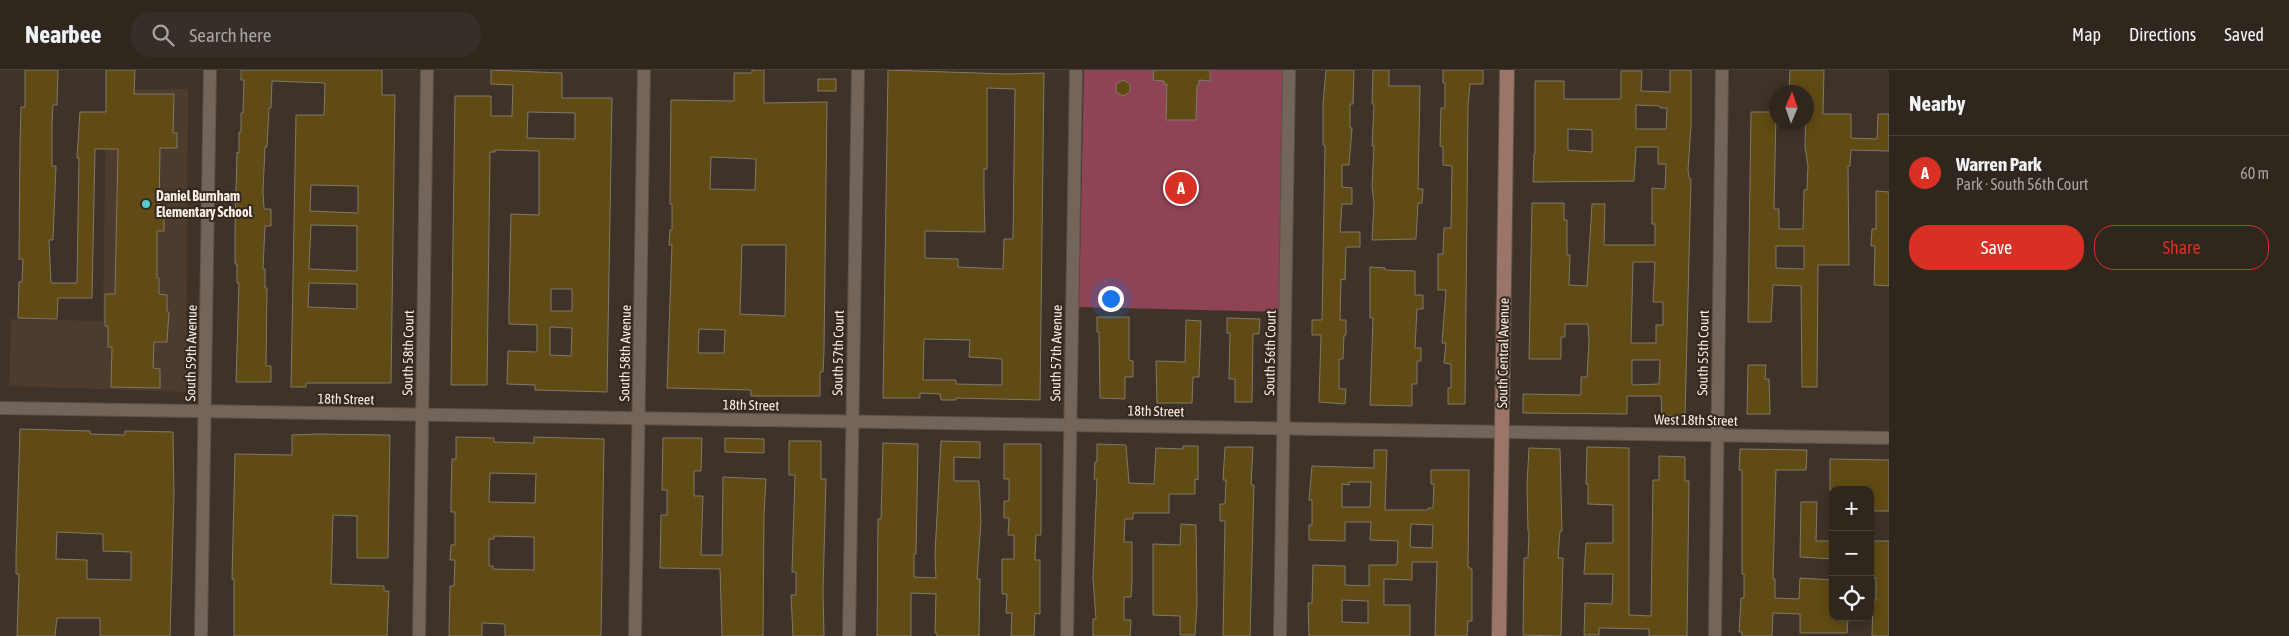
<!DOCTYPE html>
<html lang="en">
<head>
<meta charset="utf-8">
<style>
  :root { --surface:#2f261e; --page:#372e27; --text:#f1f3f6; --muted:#a7a5a4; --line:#4a433c; --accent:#d93025 }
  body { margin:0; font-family:"Asap Condensed",sans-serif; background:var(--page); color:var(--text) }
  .controls { position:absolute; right:15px; bottom:15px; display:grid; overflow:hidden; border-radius:10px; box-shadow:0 2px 12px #0003 }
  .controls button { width:45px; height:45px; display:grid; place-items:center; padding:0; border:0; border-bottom:1px solid var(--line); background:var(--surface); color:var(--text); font:25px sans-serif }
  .compass { position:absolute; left:1769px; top:15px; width:45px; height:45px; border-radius:50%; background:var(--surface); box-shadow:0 2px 12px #0003; rotate:2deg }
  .you { position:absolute; left:1110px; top:228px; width:18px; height:18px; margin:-12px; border:4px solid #fff; border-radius:50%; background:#1a73e8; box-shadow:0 0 0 8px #1a73e833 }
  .badge { display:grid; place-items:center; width:32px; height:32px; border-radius:50%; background:var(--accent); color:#fff; font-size:16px; font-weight:700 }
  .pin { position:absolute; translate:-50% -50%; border:2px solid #fff; box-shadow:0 1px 5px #0006 }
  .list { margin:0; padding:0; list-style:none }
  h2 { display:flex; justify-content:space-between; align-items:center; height:65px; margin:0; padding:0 20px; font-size:21px }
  h2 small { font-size:16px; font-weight:400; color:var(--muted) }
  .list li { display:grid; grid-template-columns:32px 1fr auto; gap:15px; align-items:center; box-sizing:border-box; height:75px; padding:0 20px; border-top:1px solid var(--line) }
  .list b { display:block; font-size:19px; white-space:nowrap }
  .list p { margin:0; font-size:16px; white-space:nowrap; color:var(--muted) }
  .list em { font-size:16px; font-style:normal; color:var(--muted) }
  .actions { display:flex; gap:10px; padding:15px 20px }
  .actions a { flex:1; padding:11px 0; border:1px solid var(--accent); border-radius:20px; text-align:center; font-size:18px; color:var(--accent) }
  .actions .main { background:var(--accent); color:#fff }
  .icon { flex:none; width:28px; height:28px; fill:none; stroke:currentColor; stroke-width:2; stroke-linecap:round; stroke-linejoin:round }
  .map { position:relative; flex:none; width:1889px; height:566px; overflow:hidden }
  header { display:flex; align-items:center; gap:30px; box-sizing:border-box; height:70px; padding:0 25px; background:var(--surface); border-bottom:1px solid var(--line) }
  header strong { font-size:24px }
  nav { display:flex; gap:28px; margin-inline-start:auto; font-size:18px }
  .search { width:350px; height:45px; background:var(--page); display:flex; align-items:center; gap:12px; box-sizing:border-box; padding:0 18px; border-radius:20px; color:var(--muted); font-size:19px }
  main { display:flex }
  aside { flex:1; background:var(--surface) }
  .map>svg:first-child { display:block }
  .built { fill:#4d3b2d }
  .green { fill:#8e4455 }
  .building { fill:#5f4b13; stroke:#807969; fill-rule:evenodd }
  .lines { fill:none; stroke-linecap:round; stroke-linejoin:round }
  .minor-casing { stroke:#5c5149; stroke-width:14 }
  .secondary-casing { stroke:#5c5149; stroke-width:16 }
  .minor { stroke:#73655a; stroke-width:12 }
  .secondary { stroke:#9b7567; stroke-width:14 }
  .poi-dot { fill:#52cdcc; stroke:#35281e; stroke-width:2 }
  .labels { text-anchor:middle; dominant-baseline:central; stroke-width:4; stroke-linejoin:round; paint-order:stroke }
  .poi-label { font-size:14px; font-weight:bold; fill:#f7eee8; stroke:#35281e; text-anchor:start }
  .street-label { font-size:14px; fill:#f7eee8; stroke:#35281e }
</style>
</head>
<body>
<header>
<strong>Nearbee</strong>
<div class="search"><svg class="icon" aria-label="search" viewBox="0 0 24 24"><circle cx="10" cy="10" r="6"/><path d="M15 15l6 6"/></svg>Search here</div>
<nav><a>Map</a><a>Directions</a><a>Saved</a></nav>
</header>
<main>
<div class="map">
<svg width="1889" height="566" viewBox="0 0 1889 566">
  <rect width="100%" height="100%" fill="#3f3228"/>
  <polygon class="built" points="106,19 188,19 186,322 9,316 11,249 103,251"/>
  <polygon class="green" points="1084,0 1283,0 1279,242 1079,237"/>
  <g class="building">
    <polygon points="25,0 58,0 57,35 53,35 52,55 52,96 56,96 53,170 49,170 51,213 77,213 79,88 77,88 80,42 106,42 106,0 135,0 134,24 174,24 173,63 177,63 177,78 160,78 159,142 164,139 164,161 157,161 157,208 159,208 159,224 167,225 167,242 169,242 167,272 154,272 153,298 160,299 160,318 111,317 112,277 108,277 108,256 105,256 105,224 115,224 118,79 95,79 92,228 58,228 57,249 18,248 19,212 22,212 23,189 19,189 20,74 21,37 25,37"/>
    <path d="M241,0h141v25h13l-4,288h-85v4h-15l5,-272h28l1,-32 -53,-2 -1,27h-2l-2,39h-2l-2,45 1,17h7v17h-6l-2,43h2v19h2l-1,78h5v16h-35l3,-99h-2v-19h-2v-35l2,-77 2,1v-21h2v-19h2l1,-33h-3zM311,115l47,1v27l-48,-2zM311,155l46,1v45l-48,-2zM309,213l48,1v25l-49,-2z"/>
    <path d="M491,0l71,3v25h50l-5,294 -72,-2v-5l-28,-1 1,-33 29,1v-27l-28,-1v-18l2,-92 28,1v-64l-44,-1v2h-5l-3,233h-36l4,-289h36v20h21l1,-31 -22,-1zM528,42l47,1v26l-48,-1zM551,219h21v22h-21zM550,257l22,1 -1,28 -21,-1z"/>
    <path d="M752,0h12v33l63,-1 -3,249 -1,21h-3v24h-69v-6l-84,-2 5,-143h-3l1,-15h2v-26h-2l1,-104 63,1v-28h18zM711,87l45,2 -1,31 -45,-1zM742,175h44l-1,71 -45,-2zM699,259l26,1 -1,23h-26z"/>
    <path d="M888,0l119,4 37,-1 -4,327 -84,-2v2h-15l-1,-6 -20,-1v5h-37zM987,18l28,1 -2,150h-9l-1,30 -45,-2v-8l-33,-1v-27l60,1 -1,-37v-26h3zM924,269l46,1 -1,17 33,2v26l-46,-1v-4h-33z"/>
    <polygon points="1154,0 1210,0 1210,11 1199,10 1199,15 1197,15 1196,50 1166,50 1167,14 1164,15 1164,11 1153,10"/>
    <polygon points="1326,0 1354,0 1353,34 1350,34 1350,58 1352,58 1349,95 1342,95 1342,117 1352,118 1352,134 1342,134 1340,162 1360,162 1360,177 1346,177 1345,210 1341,209 1340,250 1346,250 1346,265 1344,265 1343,289 1339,289 1339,319 1346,319 1345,334 1319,332 1321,265 1312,265 1312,250 1322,250 1325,76 1323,75 1323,34"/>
    <polygon points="1373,0 1389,0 1389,16 1420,16 1418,119 1423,119 1422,133 1418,133 1416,169 1372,170 1374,134 1372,116 1374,76 1372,76 1374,34 1372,34"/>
    <polygon points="1443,0 1483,0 1483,14 1470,14 1468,36 1465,334 1448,334 1448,318 1451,318 1451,294 1444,293 1446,273 1442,273 1446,220 1438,220 1438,184 1443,184 1444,158 1451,158 1452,96 1443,95 1443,77 1440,76 1441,38 1445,38 1445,13 1443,13"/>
    <path d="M1670,0h21v57l-3,43 1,8 2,1 -6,237h-23l-1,-20h-34v18l-104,-1v-19l58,1v-18h6l2,-36 -1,-17h-23v13h-4v22h-32l3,-156h32v17h3v35h3l-1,30 18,1 5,-82h13l-1,41h51v-21h-3v-36l13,1 1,-25h-8v-17h-22l-2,34 -101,1 1,-28h1v-73h29v18h57v-28h21l-1,20 29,1zM1636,35l24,1v2h7l-1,21h-30zM1568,59l24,1v22l-24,-2zM1633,192h22l-2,40h10v23h-7v18h-25zM1632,290h28l-1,24 -27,1z"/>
    <path d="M1790,0h34l-1,44h28v24l26,1 1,-25h11v37l-38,-1 -1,16h-2l1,99h-31l-1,122h-15l-1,-101 -28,-1 -2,37h-23l3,-210h25l-2,97h5v20h24l1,-39h3l1,-24 -3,-19 1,-55h-17zM1776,176h28v23l-28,-1z"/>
    <rect x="818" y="9" width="18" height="12"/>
    <polygon points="1123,10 1130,14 1130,22 1123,26 1116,22 1116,14"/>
    <polygon points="1876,121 1889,122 1889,216 1874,215 1875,176 1871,176 1872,159 1876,159"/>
    <polygon points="1370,197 1385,198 1385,200 1415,201 1415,225 1423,225 1423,239 1417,239 1415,278 1421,278 1421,291 1417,291 1417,314 1412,314 1412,336 1370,335 1373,248 1370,248"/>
    <polygon points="1097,247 1129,247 1129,290 1133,291 1133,307 1125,307 1125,329 1100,328 1099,262 1097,262"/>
    <polygon points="1227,248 1260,249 1259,264 1253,264 1252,332 1235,332 1235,309 1229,309 1230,263 1227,263"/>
    <polygon points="1186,250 1201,251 1199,307 1193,307 1192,333 1157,333 1156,291 1185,292"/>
    <polygon points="1748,295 1766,295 1765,309 1769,309 1770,344 1747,344"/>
    <path d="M20,359l70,2v3l35,1v-4l48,1 1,63 -4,141h-70v-18h-43l-2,18h-38l2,-62h-3v-17zM57,462l46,2v17l28,1v28l-44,-1v-19l-31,-1z"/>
    <polygon points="319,364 390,365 388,488 357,488 357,446 333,445 331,514 384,516 384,521 389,521 387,566 234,566 234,509 232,509 235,384 292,385 292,365"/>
    <path d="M456,367l38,1v4l40,1v-6l70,2 -3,197h-96v-12l-23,-1v13h-33l1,-50h4l1,-26h-5l1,-15h4v-33h-4v-16l1,-37h4zM490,403l46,1 -1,29 -46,-1zM494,466l40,1v33l-41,-1v-3h-4v-27h5z"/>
    <polygon points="663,368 702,368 701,401 694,401 694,426 703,426 701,485 722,485 723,407 766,409 764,444 763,566 722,566 720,499 660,498 661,445 667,445 667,420 662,420"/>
    <polygon points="725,368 764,369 764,383 725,382"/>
    <polygon points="789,371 821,371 821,409 826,409 823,521 824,566 793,566 791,525 796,525 796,502 792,502 795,405 789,405"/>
    <polygon points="941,371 980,372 980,388 954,387 954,411 979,411 981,451 977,509 980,509 979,566 937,566 937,563 935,563 936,524 911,523 911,566 877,566 878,449 881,449 883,373 918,374 916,484 914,484 914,507 936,508 935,484"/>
    <polygon points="1004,374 1041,374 1041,465 1036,465 1035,490 1040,490 1040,544 1035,543 1034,566 1011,566 1012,543 1006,543 1007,524 1002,524 1002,489 1014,489 1014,465 1008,465 1009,448 1004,448 1004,431 1009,431 1009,409 1004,409"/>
    <polygon points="1097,374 1126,375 1129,413 1154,414 1156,378 1183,379 1183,376 1198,376 1198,410 1195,409 1195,424 1169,424 1169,443 1133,443 1133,449 1125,449 1124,472 1132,472 1132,511 1131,527 1124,527 1124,550 1131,550 1130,566 1093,566 1093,549 1096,549 1093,508 1097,409 1094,409 1095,392 1097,392"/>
    <polygon points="1225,377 1253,377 1251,415 1254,415 1250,566 1223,566 1225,451 1220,451 1220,434 1225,434 1226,410 1223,410"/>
    <polygon points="1587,377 1629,378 1629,545 1651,546 1653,410 1659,410 1659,386 1685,387 1685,411 1689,411 1687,566 1649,566 1649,559 1599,558 1599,565 1584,565 1585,533 1612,534 1613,504 1584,504 1586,473 1613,473 1613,435 1588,434 1588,414 1586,414"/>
    <polygon points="1529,378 1560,379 1562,461 1560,461 1558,488 1563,488 1561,566 1523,565 1524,488 1528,488 1529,461 1528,461 1527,415"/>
    <polygon points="1740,379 1807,380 1806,400 1776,400 1773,509 1775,509 1775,528 1799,529 1800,508 1833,510 1833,549 1848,549 1847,563 1800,563 1800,544 1773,543 1772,566 1742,566 1742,562 1739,562 1740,547 1741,528 1744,528 1744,504 1742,504 1742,400 1739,400"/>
    <path d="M1374,380h13l-2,60h43v-2h5l1,-24h-3v-14h38l-1,97 4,2v52h-4l-1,15h-32l2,-74h-25v18l-28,-1v26h26v31h-101l-1,-33h4l1,-38 32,1v19l24,1v-21h28l1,-24 -28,-1 1,-18h-26v19l-36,-1v-15h3v-25h-3l3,-34 62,2zM1349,412h22l-1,25h-28v-23l7,1zM1411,454l22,1 -1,23 -22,-1zM1342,530l26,1v22l-26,-1z"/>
    <polygon points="1830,389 1889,390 1889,441 1870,441 1870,420 1830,420"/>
    <polygon points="1801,432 1817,432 1816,471 1833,471 1833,489 1800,487"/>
    <polygon points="1181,454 1196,455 1197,533 1195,565 1180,565 1180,546 1153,545 1153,474 1180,475"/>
    <polygon points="1870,471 1889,471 1889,566 1872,566 1873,530 1876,530 1876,508 1870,508"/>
  </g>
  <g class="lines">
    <g class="minor-casing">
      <g id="minor">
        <polyline points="0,338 1889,368"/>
        <polyline points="201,566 210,0"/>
        <polyline points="419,566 427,0"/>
        <polyline points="635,566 644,0"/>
        <polyline points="849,566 858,0"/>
        <polyline points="1067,566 1076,0"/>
        <polyline points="1280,566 1289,0"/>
        <polyline points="1715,566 1722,0"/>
      </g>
    </g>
    <g class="secondary-casing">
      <polyline id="secondary" points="1499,566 1507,0"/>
    </g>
    <use href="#minor" class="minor"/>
    <use href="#secondary" class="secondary"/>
  </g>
  <circle class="poi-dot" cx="146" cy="134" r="5"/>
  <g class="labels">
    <g class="poi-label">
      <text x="156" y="126">Daniel Burnham<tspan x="156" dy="16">Elementary School</tspan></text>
    </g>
    <g class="street-label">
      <text transform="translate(191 283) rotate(-89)">South 59th Avenue</text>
      <text transform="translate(408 283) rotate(-89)">South 58th Court</text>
      <text transform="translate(625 283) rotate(-89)">South 58th Avenue</text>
      <text transform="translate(838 283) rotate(-89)">South 57th Court</text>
      <text transform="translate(1056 283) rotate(-89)">South 57th Avenue</text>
      <text transform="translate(1270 283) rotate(-89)">South 56th Court</text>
      <text transform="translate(1503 283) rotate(-89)">South Central Avenue</text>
      <text transform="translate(1703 283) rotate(-89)">South 55th Court</text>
      <text transform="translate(346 329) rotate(1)">18th Street</text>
      <text transform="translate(751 335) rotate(1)">18th Street</text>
      <text transform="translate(1156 341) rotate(1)">18th Street</text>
      <text transform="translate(1696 350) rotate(1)">West 18th Street</text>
    </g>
  </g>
</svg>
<div class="controls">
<button>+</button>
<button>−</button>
<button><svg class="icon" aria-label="locate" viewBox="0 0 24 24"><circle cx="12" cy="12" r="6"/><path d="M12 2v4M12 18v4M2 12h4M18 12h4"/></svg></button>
</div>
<svg class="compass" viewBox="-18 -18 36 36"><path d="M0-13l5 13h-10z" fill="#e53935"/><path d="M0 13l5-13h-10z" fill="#a7a5a4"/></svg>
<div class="you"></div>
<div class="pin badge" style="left:1181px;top:118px">A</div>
</div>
<aside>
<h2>Nearby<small></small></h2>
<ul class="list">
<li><span class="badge">A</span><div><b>Warren Park</b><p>Park · South 56th Court</p></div><em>60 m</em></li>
</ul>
<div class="actions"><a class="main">Save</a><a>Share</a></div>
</aside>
</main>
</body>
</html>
